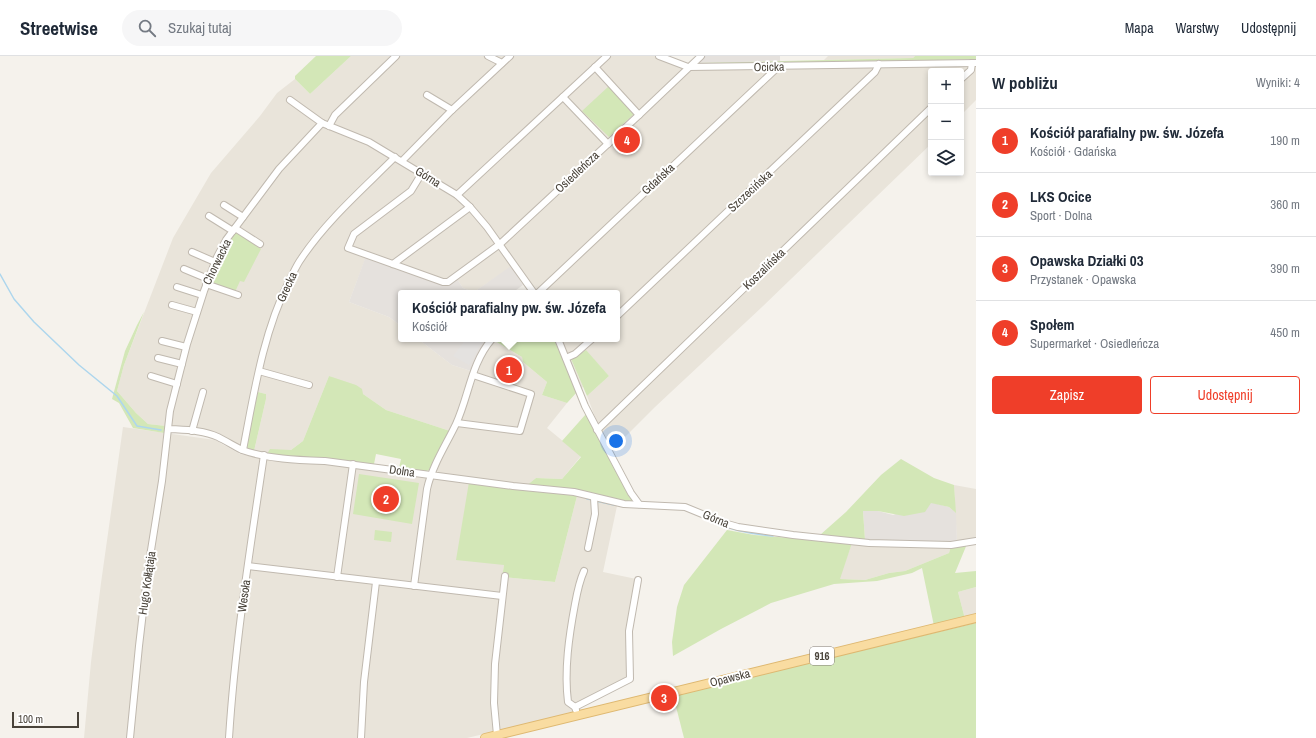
<!DOCTYPE html>
<html lang="pl">
<head>
<meta charset="utf-8">
<style>
  :root { --surface:#fff; --page:#f6f6f7; --text:#1f2937; --muted:#747a83; --line:#e0e1e3; --accent:#ef3e29 }
  body { margin:0; font-family:"Archivo Narrow",sans-serif; background:var(--page); color:var(--text) }
  .controls { position:absolute; right:12px; top:12px; display:grid; overflow:hidden; border-radius:4px; box-shadow:0 2px 6px #0003 }
  .controls button { width:36px; height:36px; display:grid; place-items:center; padding:0; border:0; border-bottom:1px solid var(--line); background:var(--surface); color:var(--text); font:20px sans-serif }
  .scale { position:absolute; left:12px; bottom:10px; width:67px; box-sizing:border-box; padding-left:4px; border:2px solid #49433a; border-top:0; font-size:11px; line-height:14px; white-space:nowrap; color:#49433a; -webkit-text-stroke:3px #fff; paint-order:stroke }
  .you { position:absolute; left:616px; top:385px; width:14px; height:14px; margin:-10px; border:3px solid #fff; border-radius:50%; background:#1a73e8; box-shadow:0 0 0 6px #1a73e833 }
  .badge { display:grid; place-items:center; width:26px; height:26px; border-radius:50%; background:var(--accent); color:#fff; font-size:13px; font-weight:700 }
  .pin { position:absolute; translate:-50% -50%; border:2px solid #fff; box-shadow:0 1px 4px #0006 }
  .popup { position:absolute; left:398px; top:234px; width:222px; height:52px; box-sizing:border-box; display:grid; place-content:center; border-radius:4px; background:var(--surface); filter:drop-shadow(0 1px 3px #0005); font-size:13px; white-space:nowrap; color:var(--muted) }
  .popup b { font-size:15px; color:var(--text) }
  .popup::after { content:''; position:absolute; left:50%; top:100%; margin-left:-8px; border:8px solid transparent; border-top-color:var(--surface) }
  .list { margin:0; padding:0; list-style:none }
  h2 { display:flex; justify-content:space-between; align-items:center; height:52px; margin:0; padding:0 16px; font-size:17px }
  h2 small { font-size:13px; font-weight:400; color:var(--muted) }
  .list li { display:grid; grid-template-columns:26px 1fr auto; gap:12px; align-items:center; box-sizing:border-box; height:64px; padding:0 16px; border-top:1px solid var(--line) }
  .list b { display:block; font-size:15px; white-space:nowrap }
  .list p { margin:0; font-size:13px; white-space:nowrap; color:var(--muted) }
  .list em { font-size:13px; font-style:normal; color:var(--muted) }
  .actions { display:flex; gap:8px; padding:12px 16px }
  .actions a { flex:1; padding:9px 0; border:1px solid var(--accent); border-radius:4px; text-align:center; font-size:14px; color:var(--accent) }
  .actions .main { background:var(--accent); color:#fff }
  .icon { flex:none; width:22px; height:22px; fill:none; stroke:currentColor; stroke-width:2; stroke-linecap:round; stroke-linejoin:round }
  .map { position:relative; flex:none; width:976px; height:682px; overflow:hidden }
  header { display:flex; align-items:center; gap:24px; box-sizing:border-box; height:56px; padding:0 20px; background:var(--surface); border-bottom:1px solid var(--line) }
  header strong { font-size:19px }
  nav { display:flex; gap:22px; margin-inline-start:auto; font-size:14px }
  .search { width:280px; height:36px; background:var(--page); display:flex; align-items:center; gap:10px; box-sizing:border-box; padding:0 14px; border-radius:22px; color:var(--muted); font-size:15px }
  main { display:flex }
  aside { flex:1; background:var(--surface) }
  .map>svg:first-child { display:block }
  .residential { fill:#e9e4da }
  .industrial { fill:#e5e1dd }
  .green { fill:#d3e7b7 }
  .parking { fill:#e4e2e0 }
  .lines { fill:none; stroke-linecap:round; stroke-linejoin:round }
  .stream { stroke:#add6ed; stroke-width:1.5 }
  .minor-casing { stroke:#c0b9af; stroke-width:8 }
  .major-casing { stroke:#deb871; stroke-width:10 }
  .minor { stroke:#fff; stroke-width:6 }
  .major { stroke:#f9dca1; stroke-width:8 }
  .labels { text-anchor:middle; dominant-baseline:central; stroke-width:4; stroke-linejoin:round; paint-order:stroke }
  .shield { fill:#fff; stroke:#807b75; stroke-width:1 }
  .shield-label { font-size:11px; font-weight:bold; fill:#49433a }
  .street-label { font-size:12px; fill:#49433a; stroke:#fff }
</style>
</head>
<body>
<header>
<strong>Streetwise</strong>
<div class="search"><svg class="icon" aria-label="search" viewBox="0 0 24 24"><circle cx="10" cy="10" r="6"/><path d="M15 15l6 6"/></svg>Szukaj tutaj</div>
<nav><a>Mapa</a><a>Warstwy</a><a>Udostępnij</a></nav>
</header>
<main>
<div class="map">
<svg width="976" height="682" viewBox="0 0 976 682">
  <rect width="100%" height="100%" fill="#f5f2ec"/>
  <g class="residential">
    <polygon points="351,0 654,0 684,13 976,9 976,44 961,59 961,15 931,15 931,88 762,251 655,351 613,393 600,374 587,340 609,320 585,294 571,303 583,331 577,336 554,283 617,283 617,237 529,237 511,211 474,236 463,232 457,223 447,229 366,201 349,246 389,261 401,270 401,283 418,283 452,309 471,315 455,363 450,375 386,354 363,338 329,320 303,385 291,394 267,398 254,395 266,343 266,338 258,336 245,393 229,385 166,370 148,368 136,357 117,335 124,309 173,182 211,117 260,60 277,37 295,23 310,38"/>
    <polygon points="828,0 915,0 913,2 824,4"/>
    <polygon points="495,285 522,301 523,306 547,326 542,339 567,347 547,372 581,400 562,423 536,422 526,430 439,417 436,413 461,364 484,300"/>
    <polygon points="123,371 215,384 240,398 269,404 300,408 317,408 351,411 423,422 436,421 469,426 504,509 502,521 555,526 577,440 617,450 603,516 641,524 634,561 631,594 632,624 579,650 581,655 467,682 84,682 91,606 101,527"/>
    <polygon points="954,429 976,433 976,483 957,487"/>
    <polygon points="852,487 951,490 949,497 905,515 889,517 865,524 839,523"/>
    <polygon points="976,531 976,560 965,563 958,536"/>
  </g>
  <g class="industrial">
    <polygon points="704,0 780,0 780,5 698,7"/>
    <polygon points="366,200 447,229 457,223 463,232 474,236 511,210 523,229 512,237 401,237 401,270 389,261 349,246"/>
    <polygon points="418,283 488,283 479,297 471,315 452,309"/>
    <polygon points="930,446 949,451 956,457 957,487 865,484 863,455 878,455 893,459"/>
  </g>
  <g class="green">
    <polygon points="316,0 351,0 310,38 295,23 295,20"/>
    <polygon points="915,0 976,0 976,3 700,10 698,7 913,2"/>
    <polygon points="609,30 635,57 609,81 582,55"/>
    <polygon points="236,176 261,193 244,226 240,225 235,236 210,226 230,182"/>
    <polygon points="144,256 124,309 117,335 136,357 148,368 166,370 164,377 133,372 119,347 112,343 125,295 137,269"/>
    <polygon points="497,283 554,283 577,336 567,347 542,339 547,326 523,306 522,301 495,285"/>
    <polygon points="586,294 609,320 587,340 571,303"/>
    <path d="M329,320l27,9 6,4 1,5 23,16 64,21 -21,39 -5,2 -25,-4 2,-9 -25,-5 -2,10c-36,-5 -71,-6 -107,-10l3,-5 21,1 12,-9z"/>
    <polygon points="258,336 266,338 266,343 254,395 245,393"/>
    <polygon points="586,358 637,447 526,430 536,422 562,423 581,401 562,385"/>
    <polygon points="901,403 934,422 954,429 956,457 949,451 931,447 925,456 904,460 878,455 863,455 865,484 820,479 846,456 881,419"/>
    <polygon points="359,418 419,427 412,468 353,458"/>
    <polygon points="469,426 577,440 555,526 502,521 504,509 456,504"/>
    <polygon points="375,474 392,476 391,486 374,484"/>
    <polygon points="727,474 754,479 852,487 840,523 865,524 889,517 905,515 949,497 951,490 967,488 955,517 976,515 976,531 958,536 965,563 934,570 922,512 912,517 877,525 834,528 771,547 721,573 673,600 672,586 677,551 684,529"/>
    <polygon points="976,567 976,682 684,682 673,639"/>
  </g>
  <polygon class="parking" points="466,283 484,283 469,309 453,300"/>
  <g class="lines">
    <g class="stream">
      <polyline points="0,218 14,243 34,266 79,309 117,340 137,370 161,374"/>
      <polyline points="587,443 593,444"/>
      <polyline points="596,445 614,449"/>
      <path d="M713,466c20,9 39,12 60,14"/>
    </g>
    <g class="minor-casing">
      <g id="minor">
        <polyline points="488,0 502,7"/>
        <polyline points="659,0 688,11 976,7"/>
        <polyline points="595,11 639,59"/>
        <polyline points="961,23 971,14 972,7"/>
        <polyline points="427,39 452,54"/>
        <polyline points="563,41 608,88"/>
        <polyline points="290,44 322,67 369,86 457,139 470,151 487,171 534,237"/>
        <polyline points="329,70 335,59 396,0"/>
        <polyline points="402,105 452,54 510,0"/>
        <polyline points="422,117 411,135 354,178 348,192 443,226 448,226 500,188 639,59 701,0"/>
        <polyline points="457,139 607,0"/>
        <polyline points="224,149 243,161"/>
        <polyline points="209,160 233,175"/>
        <polyline points="235,172 260,188"/>
        <polyline points="192,196 215,206"/>
        <polyline points="393,208 470,151"/>
        <polyline points="184,213 208,223"/>
        <polyline points="206,228 238,239"/>
        <polyline points="177,231 202,239"/>
        <polyline points="538,237 778,11"/>
        <polyline points="172,249 197,256"/>
        <polyline points="617,260 875,16 879,8"/>
        <polyline points="558,283 585,350 596,371 631,437 639,448"/>
        <polyline points="162,285 186,291"/>
        <polyline points="158,302 182,308"/>
        <polyline points="566,302 575,298 592,283"/>
        <polyline points="259,315 309,329"/>
        <polyline points="151,320 177,328"/>
        <polyline points="457,367 520,375 531,338 473,319"/>
        <path d="M169,373c16,1 34,1 49,8 8,4 16,9 24,13 26,9 56,10 83,11l188,25 61,6 50,12 61,3 39,16 14,4 55,8 76,8 82,2 25,-4"/>
        <polyline points="597,374 931,52"/>
        <polyline points="192,375 203,336"/>
        <path d="M243,394c11,-57 20,-117 46,-169 4,-7 7,-15 12,-22 26,-39 61,-69 94,-102"/>
        <polyline points="588,492 595,458 594,442"/>
        <polyline points="248,510 502,540"/>
        <polyline points="337,521 353,408"/>
        <path d="M414,530l13,-97c5,-23 19,-44 29,-65 13,-28 15,-61 36,-85"/>
        <polyline points="575,651 630,623 629,575 638,524"/>
        <path d="M576,654l-1,-3 -7,-5c-4,-32 1,-66 7,-98 2,-11 4,-22 9,-33"/>
        <polyline points="497,679 494,647 495,608 505,520"/>
        <polyline points="130,682 139,590 148,513 162,425 170,355 187,288 204,235 217,201 226,184 279,113 322,67"/>
        <path d="M229,682c6,-95 21,-189 35,-283"/>
        <polyline points="361,682 364,626 376,526"/>
      </g>
    </g>
    <g class="major-casing">
      <polyline id="major" points="485,682 976,562"/>
    </g>
    <use href="#minor" class="minor"/>
    <use href="#major" class="major"/>
  </g>
  <g class="labels">
    <rect class="shield" x="810" y="591" width="24" height="18" rx="3"/>
    <g class="shield-label">
      <text x="822" y="600">916</text>
    </g>
    <g class="street-label">
      <text transform="translate(769 11) rotate(-1)">Ocicka</text>
      <text transform="translate(577 116) rotate(-43)">Osiedleńcza</text>
      <text transform="translate(428 121) rotate(32)">Górna</text>
      <text transform="translate(658 123) rotate(-43)">Gdańska</text>
      <text transform="translate(750 135) rotate(-43)">Szczecińska</text>
      <text transform="translate(217 206) rotate(-64)">Chorwacka</text>
      <text transform="translate(764 213) rotate(-44)">Koszalińska</text>
      <text transform="translate(287 231) rotate(-65)">Grecka</text>
      <text transform="translate(402 415) rotate(8)">Dolna</text>
      <text transform="translate(716 463) rotate(22)">Górna</text>
      <text transform="translate(147 527) rotate(-82)">Hugo Kołłątaja</text>
      <text transform="translate(244 540) rotate(-82)">Wesoła</text>
      <text transform="translate(730 622) rotate(-14)">Opawska</text>
    </g>
  </g>
</svg>
<div class="controls">
<button>+</button>
<button>−</button>
<button><svg class="icon" aria-label="layers" viewBox="0 0 24 24"><path d="M12 4l9 5-9 5-9-5zM3 14l9 5 9-5"/></svg></button>
</div>
<div class="scale">100 m</div>
<div class="you"></div>
<div class="pin badge" style="left:509px;top:314px">1</div>
<div class="popup"><b>Kościół parafialny pw. św. Józefa</b>Kościół</div>
<div class="pin badge" style="left:386px;top:443px">2</div>
<div class="pin badge" style="left:664px;top:642px">3</div>
<div class="pin badge" style="left:627px;top:84px">4</div>
</div>
<aside>
<h2>W pobliżu<small>Wyniki: 4</small></h2>
<ul class="list">
<li><span class="badge">1</span><div><b>Kościół parafialny pw. św. Józefa</b><p>Kościół · Gdańska</p></div><em>190 m</em></li>
<li><span class="badge">2</span><div><b>LKS Ocice</b><p>Sport · Dolna</p></div><em>360 m</em></li>
<li><span class="badge">3</span><div><b>Opawska Działki 03</b><p>Przystanek · Opawska</p></div><em>390 m</em></li>
<li><span class="badge">4</span><div><b>Społem</b><p>Supermarket · Osiedleńcza</p></div><em>450 m</em></li>
</ul>
<div class="actions"><a class="main">Zapisz</a><a>Udostępnij</a></div>
</aside>
</main>
</body>
</html>
